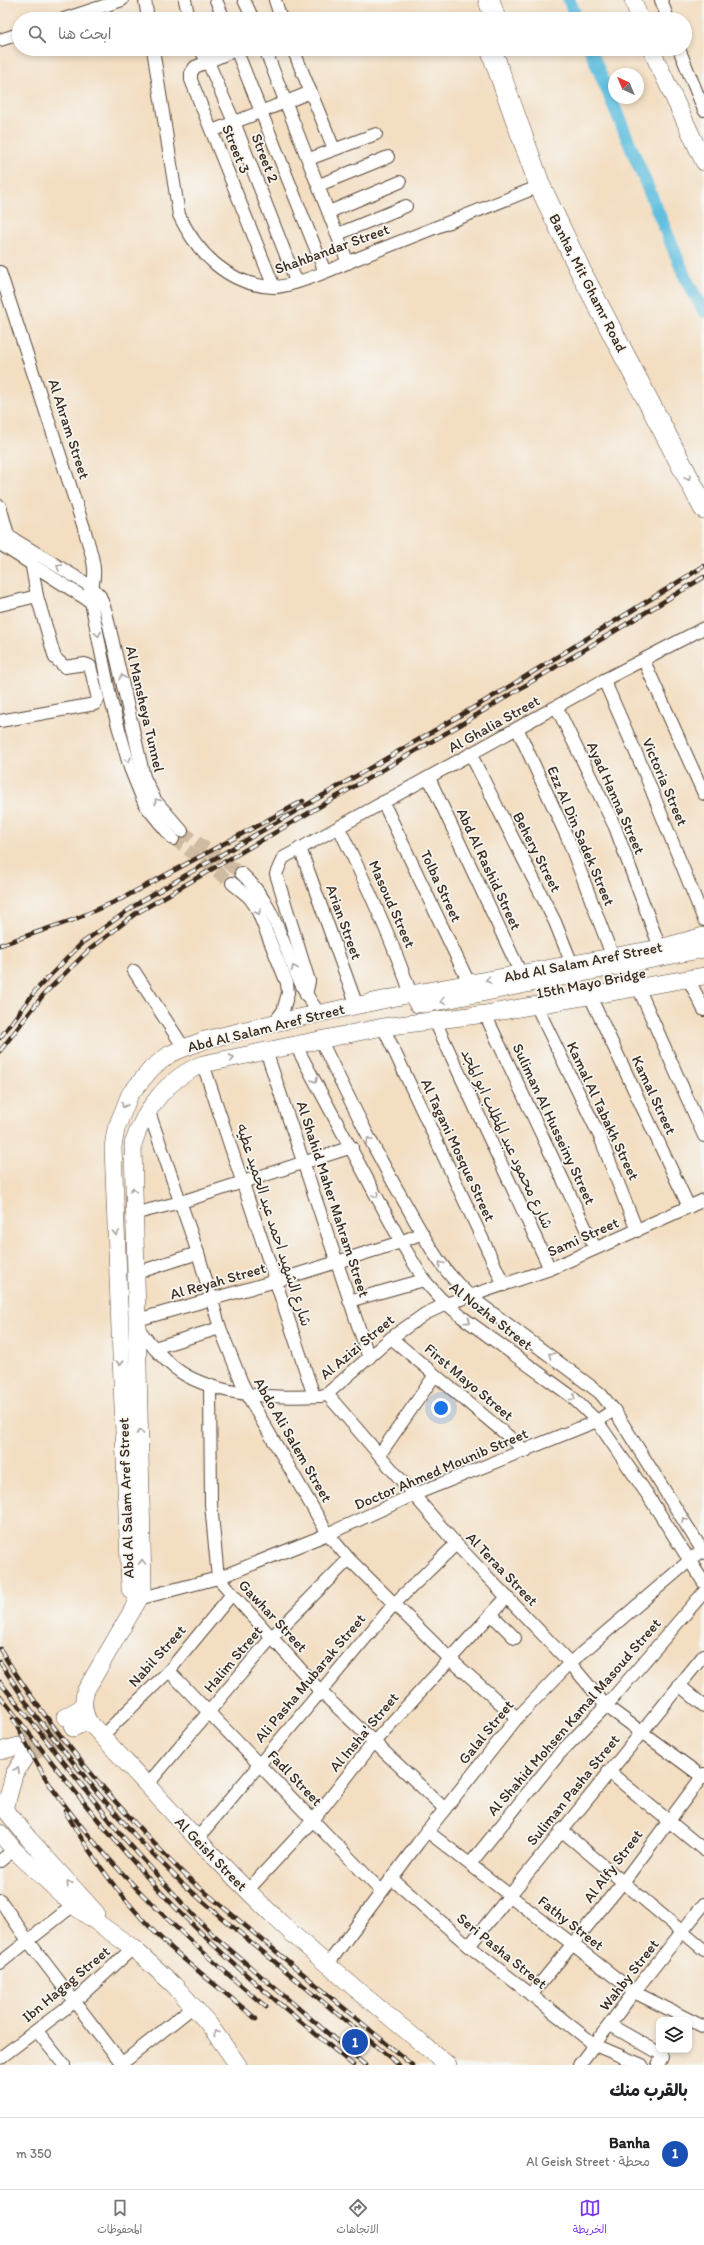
<!DOCTYPE html>
<html lang="ar">
<head>
<meta charset="utf-8">
<style>
  :root { --surface:#fff; --page:#f6f6f6; --text:#202124; --muted:#757577; --line:#e0e0e0; --accent:#7c3aed }
  body { margin:0; font-family:Itim,"Playpen Sans Arabic",sans-serif; background:var(--page); color:var(--text); direction:rtl }
  .controls { position:absolute; right:12px; bottom:12px; display:grid; overflow:hidden; border-radius:8px; box-shadow:0 2px 6px #0003 }
  .controls button { width:36px; height:36px; display:grid; place-items:center; padding:0; border:0; border-bottom:1px solid var(--line); background:var(--surface); color:var(--text); font:20px sans-serif }
  .compass { position:absolute; left:608px; top:68px; width:36px; height:36px; border-radius:50%; background:var(--surface); box-shadow:0 2px 6px #0003; rotate:316deg }
  .you { position:absolute; left:441px; top:1408px; width:14px; height:14px; margin:-10px; border:3px solid #fff; border-radius:50%; background:#1a73e8; box-shadow:0 0 0 6px #1a73e833 }
  .badge { display:grid; place-items:center; width:26px; height:26px; border-radius:50%; background:var(--accent); color:#fff; font-size:13px; font-weight:700 }
  .pin { position:absolute; translate:-50% -50%; border:2px solid #fff; box-shadow:0 1px 4px #0006 }
  .list { margin:0; padding:0; list-style:none }
  h2 { display:flex; justify-content:space-between; align-items:center; height:52px; margin:0; padding:0 16px; font-size:17px }
  h2 small { font-size:13px; font-weight:400; color:var(--muted) }
  .list li { display:grid; grid-template-columns:26px 1fr auto; gap:12px; align-items:center; box-sizing:border-box; height:72px; padding:0 16px; border-top:1px solid var(--line) }
  .list b { display:block; font-size:15px; white-space:nowrap }
  .list p { margin:0; font-size:13px; white-space:nowrap; color:var(--muted) }
  .list em { font-size:13px; font-style:normal; color:var(--muted) }
  .icon { flex:none; width:22px; height:22px; fill:none; stroke:currentColor; stroke-width:2; stroke-linecap:round; stroke-linejoin:round }
  .map { position:relative; flex:none; width:704px; height:2065px; overflow:hidden; direction:ltr }
  .search { position:absolute; background:var(--surface); box-shadow:0 2px 6px #0003; left:12px; right:12px; top:12px; height:44px; display:flex; align-items:center; gap:10px; box-sizing:border-box; padding:0 14px; border-radius:22px; color:var(--muted); font-size:15px }
  .sheet { height:124px; background:var(--surface) }
  nav { display:flex; justify-content:space-around; align-items:center; box-sizing:border-box; height:56px; border-top:1px solid var(--line); background:var(--surface); font-size:11px; color:var(--muted) }
  nav a { display:grid; justify-items:center; gap:2px }
  nav .on { color:var(--accent) }
  .map>svg:first-child { display:block }
  .lines { fill:none; stroke-linecap:round; stroke-linejoin:round }
  .canal { stroke:#61bfdf; stroke-width:13 }
  .street-tunnel { stroke:#cebaa1; stroke-width:12; stroke-dasharray:12 6; stroke-linecap:butt }
  .secondary-tunnel { stroke:#cebaa1; stroke-width:17; stroke-dasharray:17 8; stroke-linecap:butt }
  .street-casing { stroke:#574537; stroke-width:14 }
  .secondary-casing { stroke:#574537; stroke-width:18 }
  .highway-casing { stroke:#574537; stroke-width:22 }
  .street { stroke:#fff; stroke-width:12 }
  .secondary { stroke:#fff; stroke-width:17 }
  .highway { stroke:#fff; stroke-width:21 }
  .rail-casing { stroke:#3b2a1e; stroke-width:4.5 }
  .rail { stroke:#f6f6f2; stroke-width:3; stroke-dasharray:9; stroke-linecap:butt }
  .oneway { stroke:#a79f9a }
  .labels { text-anchor:middle; dominant-baseline:central; stroke-width:3.5; stroke-linejoin:round; paint-order:stroke }
  .street-label { font-size:15px; fill:#3b2a1e; stroke:#f6f6f2 }
</style>
</head>
<body>
<div class="map">
<svg width="704" height="2065" viewBox="0 0 704 2065">
  <rect width="100%" height="100%" fill="#f6f6f2"/>
  <filter id="ink" filterUnits="userSpaceOnUse"><feTurbulence type="fractalNoise" baseFrequency=".025" numOctaves="2"/><feDisplacementMap in="SourceGraphic" scale="8" xChannelSelector="R" yChannelSelector="G"/><feConvolveMatrix kernelMatrix="1 2 1 2 8 2 1 2 1" color-interpolation-filters="sRGB"/></filter>
  <filter id="wash" filterUnits="userSpaceOnUse"><feTurbulence type="fractalNoise" baseFrequency=".012" numOctaves="4" result="noise"/><feDisplacementMap in="SourceGraphic" scale="16" xChannelSelector="R" yChannelSelector="G"/><feGaussianBlur stdDeviation="0.9" result="paint"/><feColorMatrix in="noise" values="0 0 0 0 0 0 0 0 0 0 0 0 0 0 0 0 0 1.4 0 .05"/><feComposite in="paint" operator="in"/></filter>
  <g filter="url(#wash)">
    <rect width="100%" height="100%" fill="#f3dec2"/>
    <g class="lines">
      <g class="canal">
        <polyline points="569,0 577,19"/>
        <polyline points="590,49 686,279 704,311"/>
      </g>
    </g>
  </g>
  <g filter="url(#ink)">
    <g class="lines">
      <g class="street-tunnel">
        <polyline points="182,831 241,873"/>
        <polyline points="173,839 232,883"/>
      </g>
      <g class="secondary-tunnel">
        <polyline points="19,1746 65,1717"/>
        <polyline points="25,1757 73,1728"/>
      </g>
      <g class="street-casing">
        <g id="street">
          <polyline points="145,0 148,19"/>
          <polyline points="185,0 189,19"/>
          <polyline points="216,0 224,19"/>
          <polyline points="244,0 253,19"/>
          <polyline points="275,0 281,19"/>
          <polyline points="661,0 668,19"/>
          <polyline points="64,19 122,0"/>
          <polyline points="0,40 19,34"/>
          <path d="M153,49l26,166c18,38 49,70 94,72 18,1 65,-20 83,-28 61,-24 122,-49 184,-73"/>
          <polyline points="200,49 208,62 234,122 296,281"/>
          <polyline points="236,49 325,272"/>
          <polyline points="238,49 195,67 191,73 191,80 274,287"/>
          <polyline points="265,49 348,263"/>
          <polyline points="293,49 334,149"/>
          <polyline points="679,49 704,110"/>
          <polyline points="212,131 311,92"/>
          <polyline points="309,159 376,134"/>
          <polyline points="319,185 388,157"/>
          <polyline points="329,212 400,182"/>
          <polyline points="338,234 406,206"/>
          <path d="M0,272l84,256c5,20 17,45 5,65"/>
          <polyline points="0,506 9,538"/>
          <polyline points="0,531 92,587 100,596 106,612 144,777 155,800 182,831"/>
          <polyline points="0,544 91,602 111,701 130,768 145,805 173,839"/>
          <polyline points="0,605 37,596"/>
          <polyline points="644,661 704,794"/>
          <polyline points="604,680 643,769 704,920"/>
          <polyline points="557,708 615,827 660,948"/>
          <polyline points="0,721 95,704 98,699 90,666 85,664 65,667 55,658 37,596 31,561"/>
          <polyline points="518,730 568,839 612,955"/>
          <polyline points="471,755 555,922 572,964"/>
          <polyline points="429,778 521,974"/>
          <polyline points="383,802 469,983"/>
          <path d="M339,828c27,55 52,109 72,166"/>
          <polyline points="300,848 357,1006"/>
          <path d="M241,873c44,39 43,97 79,141"/>
          <polyline points="232,883 249,897 256,907 287,983 288,993 283,1011 274,1023"/>
          <polyline points="134,971 184,1048"/>
          <polyline points="689,980 704,1010"/>
          <polyline points="638,987 704,1136"/>
          <polyline points="306,995 309,981 276,874 283,858 604,680 704,628"/>
          <polyline points="590,996 689,1207"/>
          <polyline points="536,1005 600,1137 637,1231"/>
          <polyline points="485,1014 595,1248"/>
          <polyline points="435,1021 550,1269"/>
          <polyline points="383,1027 504,1285"/>
          <path d="M321,1041c27,55 53,109 84,162 21,37 34,65 66,94l129,96 14,17 90,143"/>
          <polyline points="296,1046 401,1242 424,1280 440,1298 462,1317 571,1396 597,1421 647,1494 704,1583"/>
          <polyline points="266,1051 369,1358"/>
          <polyline points="203,1064 314,1396"/>
          <polyline points="149,1112 198,1253 220,1328 242,1383 254,1407 328,1534 349,1559 449,1658 517,1718"/>
          <polyline points="133,1214 181,1202 352,1147"/>
          <polyline points="136,1273 198,1253"/>
          <polyline points="349,1301 424,1280"/>
          <polyline points="137,1320 276,1281 401,1242 422,1233"/>
          <path d="M137,1327c14,18 30,38 50,49 39,21 91,22 134,20l6,-2 64,-56 34,-24 21,-10 104,-35 154,-69"/>
          <polyline points="391,1338 526,1451"/>
          <polyline points="154,1348 220,1328"/>
          <polyline points="210,1385 211,1504 218,1578 321,1692 445,1809"/>
          <polyline points="327,1394 456,1544 570,1663 606,1706 704,1778"/>
          <polyline points="380,1454 435,1375"/>
          <polyline points="138,1599 218,1578 328,1534 413,1495 597,1421 614,1410"/>
          <polyline points="492,1615 515,1638"/>
          <polyline points="169,1671 381,1891"/>
          <polyline points="679,1685 704,1706"/>
          <polyline points="102,1736 169,1671 232,1594"/>
          <polyline points="608,1771 704,1850"/>
          <polyline points="147,1785 272,1637 349,1559"/>
          <polyline points="561,1830 704,1950"/>
          <polyline points="427,1831 634,1992 704,2027"/>
          <polyline points="196,1840 394,1604 456,1544"/>
          <polyline points="0,1861 14,1850"/>
          <polyline points="470,1864 560,1753 606,1706 704,1592"/>
          <polyline points="391,1878 469,1946 595,2045 642,2065"/>
          <polyline points="247,1891 313,1820 374,1742 507,1597"/>
          <polyline points="0,1900 29,1942 123,2065"/>
          <polyline points="469,1946 704,1655"/>
          <polyline points="0,1963 80,1900"/>
          <polyline points="328,1964 418,1843 517,1718 570,1663 696,1555"/>
          <polyline points="531,1995 624,1881 704,1774"/>
          <polyline points="610,2025 661,2054 662,2057 658,2065"/>
          <polyline points="37,2031 64,2065"/>
          <polyline points="0,2058 75,2001 133,1948"/>
          <polyline points="120,2065 194,2006"/>
          <polyline points="579,2065 634,1992 704,1904"/>
        </g>
      </g>
      <g class="secondary-casing">
        <g id="secondary">
          <polyline points="633,0 640,19"/>
          <polyline points="651,49 704,162"/>
          <polyline points="411,994 418,1004 425,1004 704,949"/>
          <polyline points="138,1599 130,1589 113,1147 116,1129 130,1094 152,1068 170,1054 184,1048 205,1040 274,1023 411,994 660,948 704,936"/>
          <polyline points="65,1717 83,1707"/>
          <polyline points="73,1728 88,1721"/>
          <polyline points="0,1751 19,1746"/>
          <polyline points="0,1803 29,1839 96,1913"/>
          <polyline points="5,1810 14,1774 25,1757"/>
          <polyline points="0,1833 14,1850 74,1906 133,1948 174,1985 208,2023 238,2065"/>
          <path d="M448,2065c-55,-46 -113,-91 -166,-141 -68,-64 -130,-134 -194,-203 -5,-11 -6,-20 -2,-31l54,-93 3,-9 -10,-444c12,-36 35,-66 70,-80l180,-37 102,-13 219,-38"/>
        </g>
      </g>
      <g class="highway-casing">
        <g id="highway">
          <polyline points="489,0 495,19"/>
          <polyline points="491,49 540,186 583,276 704,508"/>
        </g>
      </g>
      <use href="#street" class="street"/>
      <use href="#secondary" class="secondary"/>
      <use href="#highway" class="highway"/>
      <g class="rail-casing">
        <g id="rail">
          <polyline points="0,945 73,920 121,899 303,801"/>
          <polyline points="0,1038 36,990 82,943 140,902 502,691 704,566"/>
          <polyline points="0,1051 44,994 89,950 135,914 465,722 704,577"/>
          <path d="M0,1649c49,80 120,162 187,228l225,188"/>
          <polyline points="0,1662 31,1710 97,1792 139,1840 182,1883 222,1918 399,2065"/>
          <polyline points="0,1682 123,1837 183,1904 214,1936 365,2065"/>
          <path d="M0,1696c51,65 101,131 157,192 60,65 128,121 196,177"/>
          <path d="M13,1719c13,23 24,47 39,69 60,84 136,153 214,219"/>
          <path d="M65,1811c28,49 63,97 104,135 28,25 58,48 87,73"/>
        </g>
      </g>
      <use href="#rail" class="rail"/>
    </g>
    <defs><path id="oneway-chevron" d="M-2-3.5L2.5 0L-2 3.5" fill="none" stroke-width="1.6" stroke-linecap="round" stroke-linejoin="round"/></defs>
    <g class="oneway">
      <use href="#oneway-chevron" transform="translate(688 478) rotate(62)"/>
      <use href="#oneway-chevron" transform="translate(59 567) rotate(-150)"/>
      <use href="#oneway-chevron" transform="translate(98 634) rotate(81)"/>
      <use href="#oneway-chevron" transform="translate(122 677) rotate(-104)"/>
      <use href="#oneway-chevron" transform="translate(128 760) rotate(74)"/>
      <use href="#oneway-chevron" transform="translate(157 801) rotate(-127)"/>
      <use href="#oneway-chevron" transform="translate(258 912) rotate(67)"/>
      <use href="#oneway-chevron" transform="translate(294 968) rotate(-112)"/>
      <use href="#oneway-chevron" transform="translate(488 980) rotate(170)"/>
      <use href="#oneway-chevron" transform="translate(443 1001) rotate(170)"/>
      <use href="#oneway-chevron" transform="translate(232 1058) rotate(-12)"/>
      <use href="#oneway-chevron" transform="translate(315 1080) rotate(61)"/>
      <use href="#oneway-chevron" transform="translate(124 1105) rotate(116)"/>
      <use href="#oneway-chevron" transform="translate(369 1140) rotate(-116)"/>
      <use href="#oneway-chevron" transform="translate(133 1190) rotate(-91)"/>
      <use href="#oneway-chevron" transform="translate(376 1195) rotate(62)"/>
      <use href="#oneway-chevron" transform="translate(116 1233) rotate(88)"/>
      <use href="#oneway-chevron" transform="translate(441 1264) rotate(-127)"/>
      <use href="#oneway-chevron" transform="translate(468 1321) rotate(36)"/>
      <use href="#oneway-chevron" transform="translate(551 1355) rotate(-144)"/>
      <use href="#oneway-chevron" transform="translate(120 1363) rotate(88)"/>
      <use href="#oneway-chevron" transform="translate(573 1398) rotate(38)"/>
      <use href="#oneway-chevron" transform="translate(140 1432) rotate(-91)"/>
      <use href="#oneway-chevron" transform="translate(684 1520) rotate(-121)"/>
      <use href="#oneway-chevron" transform="translate(142 1562) rotate(-91)"/>
      <use href="#oneway-chevron" transform="translate(17 1770) rotate(-60)"/>
      <use href="#oneway-chevron" transform="translate(69 1884) rotate(-132)"/>
      <use href="#oneway-chevron" transform="translate(216 2033) rotate(-127)"/>
    </g>
  </g>
  <g class="labels">
    <g class="street-label">
      <text transform="translate(236 149) rotate(68)">Street 3</text>
      <text transform="translate(265 158) rotate(69)">Street 2</text>
      <text transform="translate(332 249) rotate(-20)">Shahbandar Street</text>
      <text transform="translate(588 283) rotate(63)">Banha, Mit Ghamr Road</text>
      <text transform="translate(69 429) rotate(72)">Al Ahram Street</text>
      <text transform="translate(145 709) rotate(77)">Al Mansheya Tunnel</text>
      <text transform="translate(494 724) rotate(-29)">Al Ghalia Street</text>
      <text transform="translate(665 782) rotate(67)">Victoria Street</text>
      <text transform="translate(616 798) rotate(66)">Ayad Hanna Street</text>
      <text transform="translate(581 836) rotate(67)">Ezz Al Din Sadek Street</text>
      <text transform="translate(537 852) rotate(63)">Behery Street</text>
      <text transform="translate(489 869) rotate(65)">Abd Al Rashid Street</text>
      <text transform="translate(441 886) rotate(65)">Tolba Street</text>
      <text transform="translate(392 904) rotate(66)">Masoud Street</text>
      <text transform="translate(344 922) rotate(70)">Arian Street</text>
      <text transform="translate(583 962) rotate(-11)">Abd Al Salam Aref Street</text>
      <text transform="translate(591 983) rotate(-11)">15th Mayo Bridge</text>
      <text transform="translate(266 1028) rotate(-14)">Abd Al Salam Aref Street</text>
      <text transform="translate(654 1095) rotate(65)">Kamal Street</text>
      <text transform="translate(603 1111) rotate(65)">Kamal Al Tabakh Street</text>
      <text transform="translate(554 1124) rotate(65)">Suliman Al Husseiny Street</text>
      <text transform="translate(507 1139) rotate(65)">شارع محمود عبد المطلب ابو المجد</text>
      <text transform="translate(458 1150) rotate(65)">Al Tagani Mosque Street</text>
      <text transform="translate(333 1199) rotate(72)">Al Shahid Maher Mahram Street</text>
      <text transform="translate(274 1225) rotate(72)">شارع الشهيد احمد عبد الحميد عطيه</text>
      <text transform="translate(583 1237) rotate(-24)">Sami Street</text>
      <text transform="translate(218 1281) rotate(-16)">Al Reyah Street</text>
      <text transform="translate(491 1316) rotate(38)">Al Nozha Street</text>
      <text transform="translate(357 1347) rotate(-40)">Al Azizi Street</text>
      <text transform="translate(469 1382) rotate(40)">First Mayo Street</text>
      <text transform="translate(293 1440) rotate(60)">Abdo Ali Salem Street</text>
      <text transform="translate(441 1469) rotate(-23)">Doctor Ahmed Mounib Street</text>
      <text transform="translate(126 1498) rotate(-92)">Abd Al Salam Aref Street</text>
      <text transform="translate(502 1569) rotate(46)">Al Teraa Street</text>
      <text transform="translate(273 1616) rotate(47)">Gawhar Street</text>
      <text transform="translate(157 1656) rotate(-48)">Nabil Street</text>
      <text transform="translate(233 1659) rotate(-50)">Halim Street</text>
      <text transform="translate(310 1678) rotate(-50)">Ali Pasha Mubarak Street</text>
      <text transform="translate(574 1717) rotate(-49)">Al Shahid Mohsen Kamal Masoud Street</text>
      <text transform="translate(364 1732) rotate(-50)">Al Insha' Street</text>
      <text transform="translate(486 1732) rotate(-51)">Galal Street</text>
      <text transform="translate(295 1778) rotate(46)">Fadl Street</text>
      <text transform="translate(573 1790) rotate(-51)">Suliman Pasha Street</text>
      <text transform="translate(211 1854) rotate(46)">Al Geish Street</text>
      <text transform="translate(613 1866) rotate(-53)">Al Alfy Street</text>
      <text transform="translate(571 1923) rotate(38)">Fathy Street</text>
      <text transform="translate(502 1951) rotate(39)">Seri Pasha Street</text>
      <text transform="translate(629 1975) rotate(-52)">Wahby Street</text>
      <text transform="translate(66 1984) rotate(-40)">Ibn Hagag Street</text>
    </g>
  </g>
</svg>
<div class="controls">
<button><svg class="icon" aria-label="layers" viewBox="0 0 24 24"><path d="M12 4l9 5-9 5-9-5zM3 14l9 5 9-5"/></svg></button>
</div>
<svg class="compass" viewBox="-18 -18 36 36"><path d="M0-13l5 13h-10z" fill="#e53935"/><path d="M0 13l5-13h-10z" fill="#757577"/></svg>
<div class="you"></div>
<div class="pin badge" style="left:355px;top:2042px;background:#1a4fb4">1</div>
<div class="search"><svg class="icon" aria-label="search" viewBox="0 0 24 24"><circle cx="10" cy="10" r="6"/><path d="M15 15l6 6"/></svg>ابحث هنا</div>
</div>
<section class="sheet">
<h2>بالقرب منك<small></small></h2>
<ul class="list">
<li><span class="badge" style="background:#1a4fb4">1</span><div><b>Banha</b><p>محطة · Al Geish Street</p></div><em>350 m</em></li>
</ul>
</section>
<nav>
<a class="on"><svg class="icon" aria-label="map" viewBox="0 0 24 24"><path d="M3 6l6-2 6 2 6-2v14l-6 2-6-2-6 2zM9 4v14M15 6v14"/></svg>الخريطة</a>
<a><svg class="icon" aria-label="directions" viewBox="0 0 24 24"><path d="M12 3l9 9-9 9-9-9zM9 14v-3h6M13 9l2 2-2 2"/></svg>الاتجاهات</a>
<a><svg class="icon" aria-label="saved" viewBox="0 0 24 24"><path d="M7 4h10v16l-5-4-5 4z"/></svg>المحفوظات</a>
</nav>
</body>
</html>
